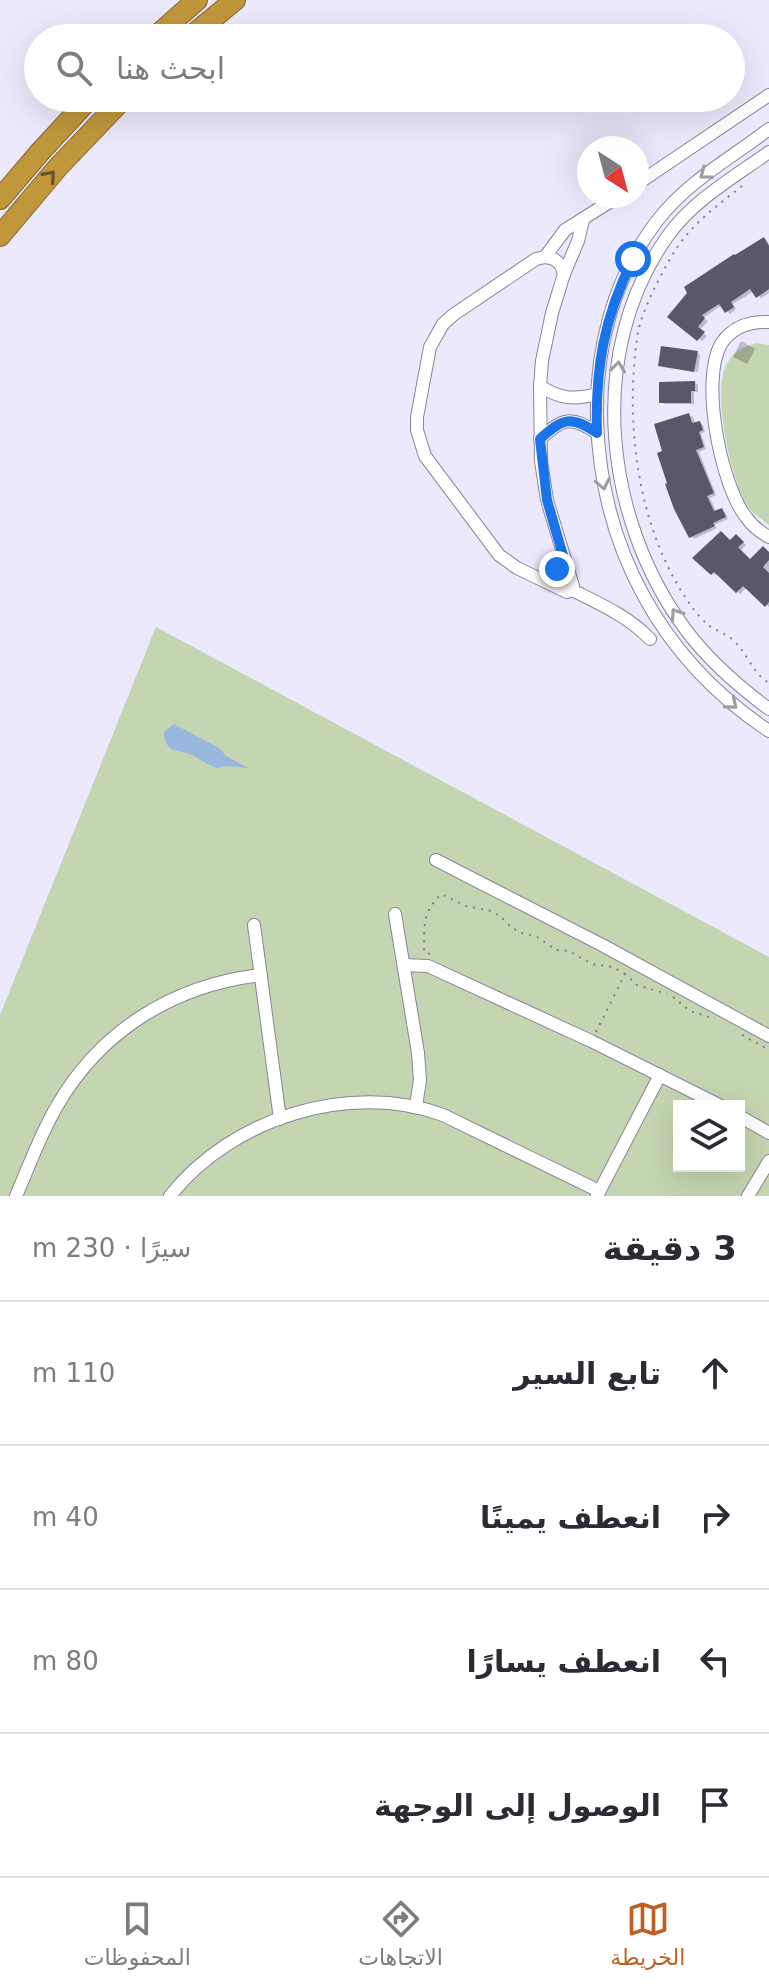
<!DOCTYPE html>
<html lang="ar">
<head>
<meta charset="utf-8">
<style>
  :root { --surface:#fff; --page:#f2f2f3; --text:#2b2b33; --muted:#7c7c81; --line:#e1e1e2; --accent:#c15f23 }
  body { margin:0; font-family:"DejaVu Sans","Noto Naskh Arabic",sans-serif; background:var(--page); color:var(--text); direction:rtl }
  .controls { position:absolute; right:24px; bottom:24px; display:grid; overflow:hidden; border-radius:0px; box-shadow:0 8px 32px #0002 }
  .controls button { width:72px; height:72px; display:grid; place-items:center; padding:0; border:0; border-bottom:2px solid var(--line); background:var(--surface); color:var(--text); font:40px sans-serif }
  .compass { position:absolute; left:577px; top:136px; width:72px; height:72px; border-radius:50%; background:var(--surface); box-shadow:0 8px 32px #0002; rotate:144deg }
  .stop { position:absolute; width:24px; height:24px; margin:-18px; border:6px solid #1a73e8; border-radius:50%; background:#fff }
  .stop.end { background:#1a73e8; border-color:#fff; box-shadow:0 2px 8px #0008 }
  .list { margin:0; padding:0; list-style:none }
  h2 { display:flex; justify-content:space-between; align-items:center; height:104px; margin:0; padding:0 32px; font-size:34px }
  h2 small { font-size:26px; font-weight:400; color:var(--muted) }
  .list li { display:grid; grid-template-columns:52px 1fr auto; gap:24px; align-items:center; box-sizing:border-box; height:144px; padding:0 32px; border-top:2px solid var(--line) }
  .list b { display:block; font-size:30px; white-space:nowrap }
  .list em { font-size:26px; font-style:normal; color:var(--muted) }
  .icon { flex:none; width:44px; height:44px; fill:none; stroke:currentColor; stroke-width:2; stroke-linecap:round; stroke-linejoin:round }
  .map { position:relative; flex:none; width:769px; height:1196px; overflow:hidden; direction:ltr }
  .search { position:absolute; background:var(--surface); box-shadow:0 8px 32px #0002; left:24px; right:24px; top:24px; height:88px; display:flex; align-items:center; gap:20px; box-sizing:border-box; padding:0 28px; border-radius:44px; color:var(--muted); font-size:30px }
  .sheet { height:680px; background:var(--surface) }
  nav { display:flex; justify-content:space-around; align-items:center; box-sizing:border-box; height:112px; border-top:2px solid var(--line); background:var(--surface); font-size:22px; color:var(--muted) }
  nav a { display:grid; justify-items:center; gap:4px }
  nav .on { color:var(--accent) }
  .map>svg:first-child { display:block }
  .green { fill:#c4d5b1; fill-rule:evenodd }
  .water { fill:#99b8dd }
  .shadow { fill:#0003 }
  .building { fill:#5a576b }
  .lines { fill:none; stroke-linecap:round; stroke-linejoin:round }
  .minor-casing { stroke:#88849a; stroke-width:14 }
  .highway-casing { stroke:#83672f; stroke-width:22 }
  .path { stroke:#807e8c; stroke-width:2; stroke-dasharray:2 6; stroke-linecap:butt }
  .minor { stroke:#fff; stroke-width:12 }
  .highway { stroke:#c1973c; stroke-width:20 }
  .oneway { stroke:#9f9fa2 }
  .oneway2 { stroke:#68532a }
  .route { stroke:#1a73e8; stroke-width:10 }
</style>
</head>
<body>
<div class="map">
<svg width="769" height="1196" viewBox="0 0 769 1196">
  <rect width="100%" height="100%" fill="#ede9fd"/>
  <g class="green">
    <path d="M756,343l13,2v180c-6,-5 -15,-10 -19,-16 -19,-24 -39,-118 -23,-145 8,-14 15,-16 29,-21z"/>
    <path d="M156,627l613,330v239h-769v-181zM679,1106h60v60h-60z"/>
  </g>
  <path class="water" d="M174,724l45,24 6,7 23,13 -19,-2 -12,2c-9,-3 -16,-9 -25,-13 -14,-6 -28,-2 -28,-23z"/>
  <g class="shadow">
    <polygon points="764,239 769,244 769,293 761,298 754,291 733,304 736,309 730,314 722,305 703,318 708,321 700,330 707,336 702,341 670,316"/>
    <polygon points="741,341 755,349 747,364 733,357"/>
    <polygon points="697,353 700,355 698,372 660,365"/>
    <polygon points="695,383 698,385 698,392 694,392 694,404 665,404 661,402"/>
    <polygon points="689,415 693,417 695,424 700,423 703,425 705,432 701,433 706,449 699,452 716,495 710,498 716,512 721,510 725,512 728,519 714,525 717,528 694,539 691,537 665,452"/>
    <polygon points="740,539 746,545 741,550 752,561 769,552 769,607 747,587 740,594 718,573 715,575 712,573 731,542"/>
  </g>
  <g class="building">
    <polygon points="764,237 769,246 769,289 756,298 750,289 731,302 734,307 725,313 719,304 702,315 705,318 698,327 705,332 697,341 667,317 687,293 684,287 734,254 735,255"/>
    <polygon points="661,346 698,351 694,372 658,366"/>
    <polygon points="695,381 695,391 691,391 691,403 659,403 659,382"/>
    <polygon points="689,413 692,423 700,421 703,430 699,432 704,447 696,450 714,493 707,496 714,511 722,508 726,517 713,523 715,526 689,538 674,509 665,484 667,483 657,453 662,451 654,424"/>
    <polygon points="721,531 730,540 736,534 744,542 738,547 750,559 763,546 769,552 769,560 763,567 769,573 769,602 765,607 743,586 736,593 714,572 711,575 692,558"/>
  </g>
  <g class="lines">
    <g class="minor-casing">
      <g id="minor">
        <path d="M769,129c-39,30 -81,52 -112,92 -44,57 -62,129 -60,199 4,129 65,240 172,311"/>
        <path d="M769,152c-36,26 -76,48 -102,85 -82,116 -63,283 19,393 23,31 52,56 83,79"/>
        <polyline points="637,184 769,95"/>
        <polygon points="545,257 554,259 561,265 564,274 552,313 542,361 540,386 541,461 547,500 573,586 572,590 567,592 517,568 499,555 425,456 417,430 417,417 430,347 443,324 453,315 536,259"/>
        <polyline points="545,257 565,230 619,196"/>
        <polyline points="564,274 578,241 583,220"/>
        <path d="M769,322c-19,-1 -37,5 -48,22 -21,37 0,141 25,173 6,9 14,15 23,20"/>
        <path d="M540,386c20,13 34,14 57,8"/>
        <path d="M540,439c23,-21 31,-24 57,-6"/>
        <polyline points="542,579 557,569 564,559"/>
        <path d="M572,590c28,14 56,26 78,49"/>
        <polyline points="436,860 602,945 769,1036"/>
        <polyline points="395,914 418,1053 420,1080 416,1106"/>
        <polyline points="254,925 280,1119"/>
        <polyline points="404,965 428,966 591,1041 721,1106"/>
        <polyline points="739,1116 769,1133"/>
        <path d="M16,1196c13,-30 24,-61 41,-90 44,-76 117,-121 204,-131"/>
        <path d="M170,1196c61,-78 180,-115 273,-81l156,76"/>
        <polyline points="597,1196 660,1075"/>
        <polyline points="748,1196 769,1161"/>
      </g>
    </g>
    <g class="highway-casing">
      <g id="highway">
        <polyline points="154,38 197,0"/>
        <polyline points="189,38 235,0"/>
        <polyline points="0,199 40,152 90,98"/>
        <polyline points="0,236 58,167 124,98"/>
      </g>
    </g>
    <g class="path">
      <path d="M742,186c-24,19 -49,37 -66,63 -12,19 -34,61 -38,83 -14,91 -1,199 54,275 4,6 11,13 16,18 8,6 19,9 26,16 14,13 18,32 35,42"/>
      <path d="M430,954l-6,-2c1,-27 -3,-37 17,-58l25,12 25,5 10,6 11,11 10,5 15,4 19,13 13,1 23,13 21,3 12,7"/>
      <polyline points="673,997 690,1011 709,1017"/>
      <polyline points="596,1032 625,974 637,985 667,994"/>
      <polyline points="742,1035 769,1050"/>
    </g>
    <use href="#minor" class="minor"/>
    <use href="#highway" class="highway"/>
  </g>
  <defs><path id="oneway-chevron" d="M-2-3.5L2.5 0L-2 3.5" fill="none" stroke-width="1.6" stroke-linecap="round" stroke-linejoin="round" transform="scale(2)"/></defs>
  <g class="oneway">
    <use href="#oneway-chevron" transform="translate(705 174) rotate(143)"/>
    <use href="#oneway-chevron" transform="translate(618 367) rotate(-83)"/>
    <use href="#oneway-chevron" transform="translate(603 484) rotate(79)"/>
    <use href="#oneway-chevron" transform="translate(676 614) rotate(-124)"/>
    <use href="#oneway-chevron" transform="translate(732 704) rotate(40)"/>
  </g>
  <use class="oneway2" href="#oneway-chevron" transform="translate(50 176) rotate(-49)"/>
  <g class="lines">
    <path class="route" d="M557,569l7,-10 -17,-59 -7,-61c23,-21 31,-24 57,-6 -2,-64 7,-116 36,-174"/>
  </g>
</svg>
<div class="controls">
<button><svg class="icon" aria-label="layers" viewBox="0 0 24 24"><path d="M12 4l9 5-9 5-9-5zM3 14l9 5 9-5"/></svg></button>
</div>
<svg class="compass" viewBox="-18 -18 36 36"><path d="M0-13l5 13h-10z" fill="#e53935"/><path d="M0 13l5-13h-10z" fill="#7c7c81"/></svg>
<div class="stop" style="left:633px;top:259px"></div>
<div class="stop end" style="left:557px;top:569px"></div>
<div class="search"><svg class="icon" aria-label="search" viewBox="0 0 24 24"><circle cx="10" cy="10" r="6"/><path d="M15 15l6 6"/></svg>ابحث هنا</div>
</div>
<section class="sheet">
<h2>3 دقيقة<small>سيرًا · 230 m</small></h2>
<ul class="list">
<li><svg class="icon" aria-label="ahead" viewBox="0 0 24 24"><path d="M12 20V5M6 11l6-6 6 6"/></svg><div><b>تابع السير</b></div><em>110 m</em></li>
<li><svg class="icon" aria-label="right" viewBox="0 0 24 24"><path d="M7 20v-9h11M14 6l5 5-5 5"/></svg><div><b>انعطف يمينًا</b></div><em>40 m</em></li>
<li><svg class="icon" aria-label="left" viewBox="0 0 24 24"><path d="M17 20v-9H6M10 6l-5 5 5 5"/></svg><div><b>انعطف يسارًا</b></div><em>80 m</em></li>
<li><svg class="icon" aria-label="arrive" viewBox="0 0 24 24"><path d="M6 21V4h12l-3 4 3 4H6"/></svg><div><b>الوصول إلى الوجهة</b></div></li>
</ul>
</section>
<nav>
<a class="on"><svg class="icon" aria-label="map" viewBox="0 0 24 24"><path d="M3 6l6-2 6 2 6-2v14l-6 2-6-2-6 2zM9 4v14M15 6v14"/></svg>الخريطة</a>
<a><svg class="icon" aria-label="directions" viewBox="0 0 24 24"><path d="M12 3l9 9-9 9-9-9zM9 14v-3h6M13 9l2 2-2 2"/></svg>الاتجاهات</a>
<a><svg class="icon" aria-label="saved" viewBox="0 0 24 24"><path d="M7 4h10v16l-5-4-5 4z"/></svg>المحفوظات</a>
</nav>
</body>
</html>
